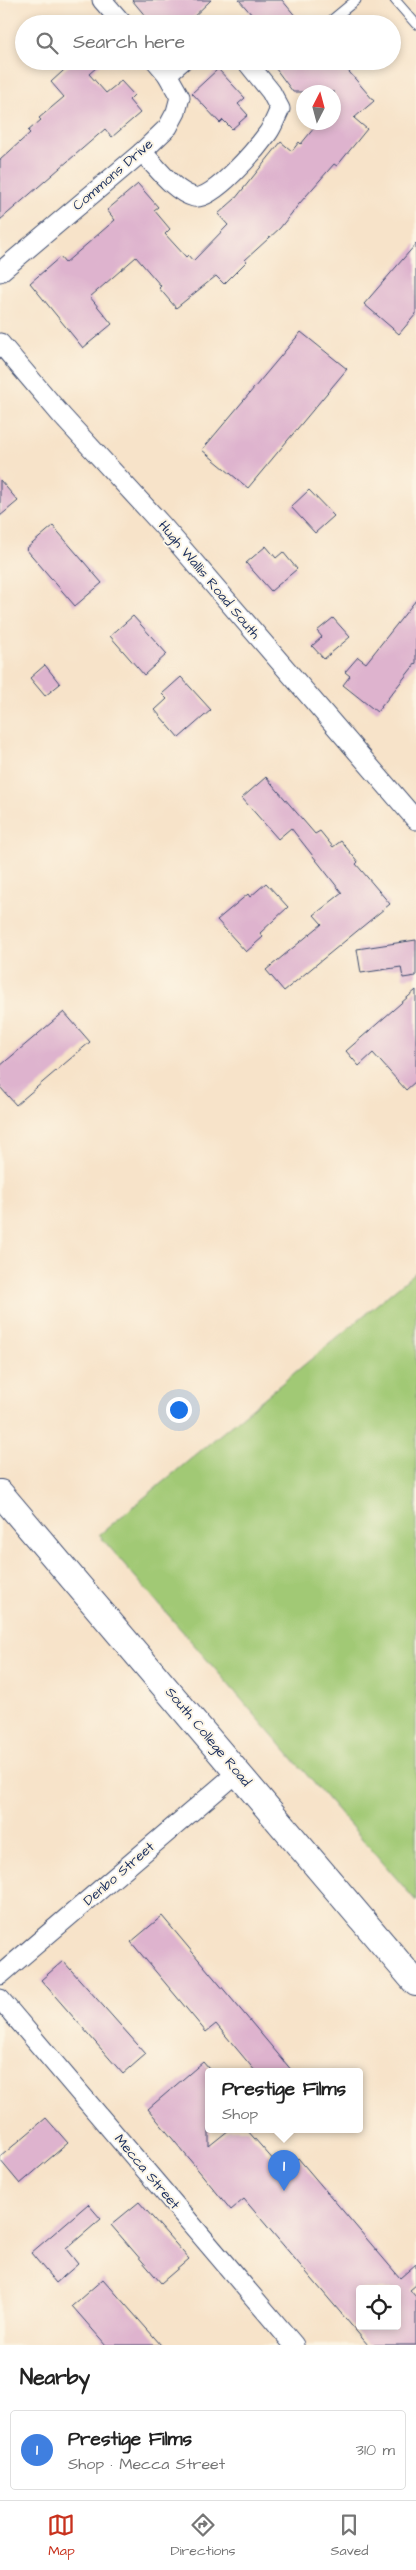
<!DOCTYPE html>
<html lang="en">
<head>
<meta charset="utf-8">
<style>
  :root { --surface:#fff; --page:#f6f6f6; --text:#222; --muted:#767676; --line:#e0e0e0; --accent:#c8321e }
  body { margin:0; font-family:"Architects Daughter",sans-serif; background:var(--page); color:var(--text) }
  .controls { position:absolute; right:15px; bottom:15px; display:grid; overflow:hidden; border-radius:5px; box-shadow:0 2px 8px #0003 }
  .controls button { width:45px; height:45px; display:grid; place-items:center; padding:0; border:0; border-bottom:1px solid var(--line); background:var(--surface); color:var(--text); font:25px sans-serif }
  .compass { position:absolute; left:296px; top:85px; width:45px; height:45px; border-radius:50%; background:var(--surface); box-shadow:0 2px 8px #0003; rotate:6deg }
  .you { position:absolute; left:178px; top:1409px; width:18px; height:18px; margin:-12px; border:4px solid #fff; border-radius:50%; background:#1a73e8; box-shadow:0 0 0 8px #1a73e833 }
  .badge { display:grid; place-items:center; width:32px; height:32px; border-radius:50%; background:var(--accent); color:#fff; font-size:16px; font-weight:700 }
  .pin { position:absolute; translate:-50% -41px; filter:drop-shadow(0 1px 2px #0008) }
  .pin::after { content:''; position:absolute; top:26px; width:18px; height:15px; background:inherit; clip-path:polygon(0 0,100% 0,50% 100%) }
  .popup { position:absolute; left:205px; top:2068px; width:158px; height:65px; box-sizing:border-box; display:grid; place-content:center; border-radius:5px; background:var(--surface); filter:drop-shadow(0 1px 4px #0005); font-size:16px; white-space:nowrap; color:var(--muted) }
  .popup b { font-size:19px; color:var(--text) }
  .popup::after { content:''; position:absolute; left:50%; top:100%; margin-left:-10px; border:10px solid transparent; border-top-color:var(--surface) }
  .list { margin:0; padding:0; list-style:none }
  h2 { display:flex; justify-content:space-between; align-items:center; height:65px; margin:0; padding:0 20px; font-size:21px }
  h2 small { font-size:16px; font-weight:400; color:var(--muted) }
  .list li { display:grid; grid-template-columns:32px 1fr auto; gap:15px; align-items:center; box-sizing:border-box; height:80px; margin:0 10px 10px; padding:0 10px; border:1px solid var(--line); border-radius:5px }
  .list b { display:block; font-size:19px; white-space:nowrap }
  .list p { margin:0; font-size:16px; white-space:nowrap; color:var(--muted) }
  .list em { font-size:16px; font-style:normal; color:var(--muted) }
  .icon { flex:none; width:28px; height:28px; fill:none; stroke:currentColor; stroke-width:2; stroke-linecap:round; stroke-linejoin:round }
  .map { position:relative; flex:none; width:416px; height:2345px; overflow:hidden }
  .search { position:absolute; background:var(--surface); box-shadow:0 2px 8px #0003; left:15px; right:15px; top:15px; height:55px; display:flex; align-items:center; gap:12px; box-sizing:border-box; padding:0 18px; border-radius:28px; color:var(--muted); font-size:19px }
  .sheet { height:155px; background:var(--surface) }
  nav { display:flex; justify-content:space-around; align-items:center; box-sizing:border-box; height:70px; border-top:1px solid var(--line); background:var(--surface); font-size:14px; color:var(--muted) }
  nav a { display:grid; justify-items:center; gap:2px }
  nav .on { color:var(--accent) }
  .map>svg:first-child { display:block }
  .green { fill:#a1c974; stroke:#5e7c69 }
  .building { fill:#deb3ce; fill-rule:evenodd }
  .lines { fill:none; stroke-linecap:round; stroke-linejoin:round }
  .lane-casing { stroke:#3c4a6e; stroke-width:11 }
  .street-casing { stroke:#3c4a6e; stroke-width:21 }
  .secondary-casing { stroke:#3c4a6e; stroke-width:28 }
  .lane { stroke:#fff; stroke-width:9 }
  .street { stroke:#fff; stroke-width:19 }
  .secondary { stroke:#fff; stroke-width:26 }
  .labels { text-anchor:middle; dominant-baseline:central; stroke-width:4; stroke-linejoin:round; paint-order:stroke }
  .street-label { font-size:14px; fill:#1b2f5e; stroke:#fcf5e5 }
</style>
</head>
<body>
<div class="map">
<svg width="416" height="2345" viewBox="0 0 416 2345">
  <rect width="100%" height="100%" fill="#fcf5e5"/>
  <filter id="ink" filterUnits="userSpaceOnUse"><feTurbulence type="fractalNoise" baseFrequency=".02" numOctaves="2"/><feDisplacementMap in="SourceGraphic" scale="10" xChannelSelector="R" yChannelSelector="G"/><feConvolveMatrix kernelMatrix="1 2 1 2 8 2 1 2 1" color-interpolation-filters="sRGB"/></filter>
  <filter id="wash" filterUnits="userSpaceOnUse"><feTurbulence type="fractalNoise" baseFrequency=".0096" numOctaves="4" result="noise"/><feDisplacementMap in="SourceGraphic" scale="20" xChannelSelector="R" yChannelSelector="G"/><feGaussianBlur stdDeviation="1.12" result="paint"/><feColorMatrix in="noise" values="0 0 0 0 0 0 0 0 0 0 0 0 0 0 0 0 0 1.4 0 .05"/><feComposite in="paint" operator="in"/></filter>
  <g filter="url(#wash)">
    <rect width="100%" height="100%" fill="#f7e3c9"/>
    <polygon class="green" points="416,1272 416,1901 99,1535"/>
    <g id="blocks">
      <g class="building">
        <polygon points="132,0 211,0 186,24 152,24"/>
        <polygon points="239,0 282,0 302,24 260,24"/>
        <polygon points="74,61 104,61 89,74 106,93 121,81 134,95 129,100 140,113 112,137 105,129 0,220 0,160 30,133 28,131 41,120 39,118 64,97 51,82"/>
        <polygon points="270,61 337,61 342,68 344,66 374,101 354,118 367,129 337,166 334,164 299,204 280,228 245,260 247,261 224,284 216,276 176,308 159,288 161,286 136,257 90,297 112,324 83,348 30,283 60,257 65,263 115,220 107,210 138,184 158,207 154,210 170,229 165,234 186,257 188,255 193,261 228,225 218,214 235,199 281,142 292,151 299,142 301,144 319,122 334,122 334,92 293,92"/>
        <polygon points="218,69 245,98 238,104 248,115 232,129 223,120 220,123 192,93"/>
        <polygon points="416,244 416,314 399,334 364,304"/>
        <polygon points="301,332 347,369 248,488 202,450"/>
        <polygon points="0,480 18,501 0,516"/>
        <polygon points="309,490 334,516 315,533 291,507"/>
        <polygon points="53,526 102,583 75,606 26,549"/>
        <polygon points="266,546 276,558 283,552 297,569 271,591 246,563"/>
        <polygon points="416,600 416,663 377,712 343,685 350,676 345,672 358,657 366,663"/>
        <polygon points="133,616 167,654 144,675 110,636"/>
        <polygon points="333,618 350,637 324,659 312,646 322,637 317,631"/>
        <polygon points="45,665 60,684 45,696 30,678"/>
        <polygon points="181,677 211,710 179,738 155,710 167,699 162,694"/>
        <polygon points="266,777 315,834 320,831 333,847 341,841 358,862 356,864 390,904 284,991 266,970 322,924 314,915 342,893 291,828 278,839 242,798"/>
        <polygon points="266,883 288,907 260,933 263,937 246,952 217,920 248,894 250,897"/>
        <polygon points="416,940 416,976 403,978 401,967 361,973 357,949"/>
        <polygon points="416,990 416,1081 406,1090 373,1053 359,1066 346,1051"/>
        <polygon points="64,1012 90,1042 16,1105 0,1087 0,1066"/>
        <polygon points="162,1916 293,2072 256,2072 216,2024 206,2032 131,1942"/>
        <polygon points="63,1961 146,2054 123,2074 41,1980"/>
        <path d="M203,2062l6,7v77l20,-16h18l36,41 15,-13 102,120 16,-14v21l-6,5 6,7v48h-48l-124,-146 -13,11 -83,-101zM360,2289h37v37h-37z"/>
        <polygon points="46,2118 68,2143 20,2184 0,2160 0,2157"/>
        <polygon points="139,2202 189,2259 161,2283 111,2225"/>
        <polygon points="88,2204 101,2219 66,2249 78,2264 56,2283 31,2253"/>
        <polygon points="103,2279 161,2345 106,2345 72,2306"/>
      </g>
    </g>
  </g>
  <g filter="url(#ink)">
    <use href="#blocks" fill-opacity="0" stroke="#3c4a6e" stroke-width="1"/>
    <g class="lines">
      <g class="lane-casing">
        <g id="lane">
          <polyline points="395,0 416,24"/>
          <polyline points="333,19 356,0"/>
        </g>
      </g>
      <g class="street-casing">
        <g id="street">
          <polyline points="102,0 123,24"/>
          <polyline points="167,74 182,61"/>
          <path d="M142,152c15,15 31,39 52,45 18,5 63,-49 74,-64 5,-7 8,-16 12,-24l-9,-17 -25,-31"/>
          <polyline points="0,272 142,152 168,127 176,112 180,97 167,74 156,61"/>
          <polyline points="0,343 62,416 162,525 416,820"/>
          <polyline points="0,1975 238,1772"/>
          <polyline points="0,1999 294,2345"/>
        </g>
      </g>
      <g class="secondary-casing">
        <polyline id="secondary" points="0,1493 416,1983"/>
      </g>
      <use href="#lane" class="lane"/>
      <use href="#street" class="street"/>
      <use href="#secondary" class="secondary"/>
    </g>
  </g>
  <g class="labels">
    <g class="street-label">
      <text transform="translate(113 175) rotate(-41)">Commons Drive</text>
      <text transform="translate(209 580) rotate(50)">Hugh Wallis Road South</text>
      <text transform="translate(208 1737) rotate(50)">South College Road</text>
      <text transform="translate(119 1874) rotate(-41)">Denbo Street</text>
      <text transform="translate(147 2172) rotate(50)">Mecca Street</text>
    </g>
  </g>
</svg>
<div class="controls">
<button><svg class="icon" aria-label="locate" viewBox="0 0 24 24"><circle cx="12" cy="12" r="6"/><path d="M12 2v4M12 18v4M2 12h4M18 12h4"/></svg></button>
</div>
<svg class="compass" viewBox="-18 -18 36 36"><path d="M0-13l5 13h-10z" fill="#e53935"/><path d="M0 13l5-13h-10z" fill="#767676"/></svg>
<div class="you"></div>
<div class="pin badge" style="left:284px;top:2191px;background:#3f7fe0">1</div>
<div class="popup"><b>Prestige Films</b>Shop</div>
<div class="search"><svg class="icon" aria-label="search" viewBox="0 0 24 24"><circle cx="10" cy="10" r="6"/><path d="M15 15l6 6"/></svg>Search here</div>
</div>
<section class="sheet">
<h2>Nearby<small></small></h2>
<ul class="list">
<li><span class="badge" style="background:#3f7fe0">1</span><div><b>Prestige Films</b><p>Shop · Mecca Street</p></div><em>310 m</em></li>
</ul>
</section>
<nav>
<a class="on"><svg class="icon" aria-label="map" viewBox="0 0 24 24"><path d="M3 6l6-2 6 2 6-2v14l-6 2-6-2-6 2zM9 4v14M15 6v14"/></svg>Map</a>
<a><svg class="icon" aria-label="directions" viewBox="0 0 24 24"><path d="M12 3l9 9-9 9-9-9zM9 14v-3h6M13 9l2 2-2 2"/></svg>Directions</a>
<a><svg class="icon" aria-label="saved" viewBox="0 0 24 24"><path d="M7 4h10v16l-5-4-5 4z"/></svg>Saved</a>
</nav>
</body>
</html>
